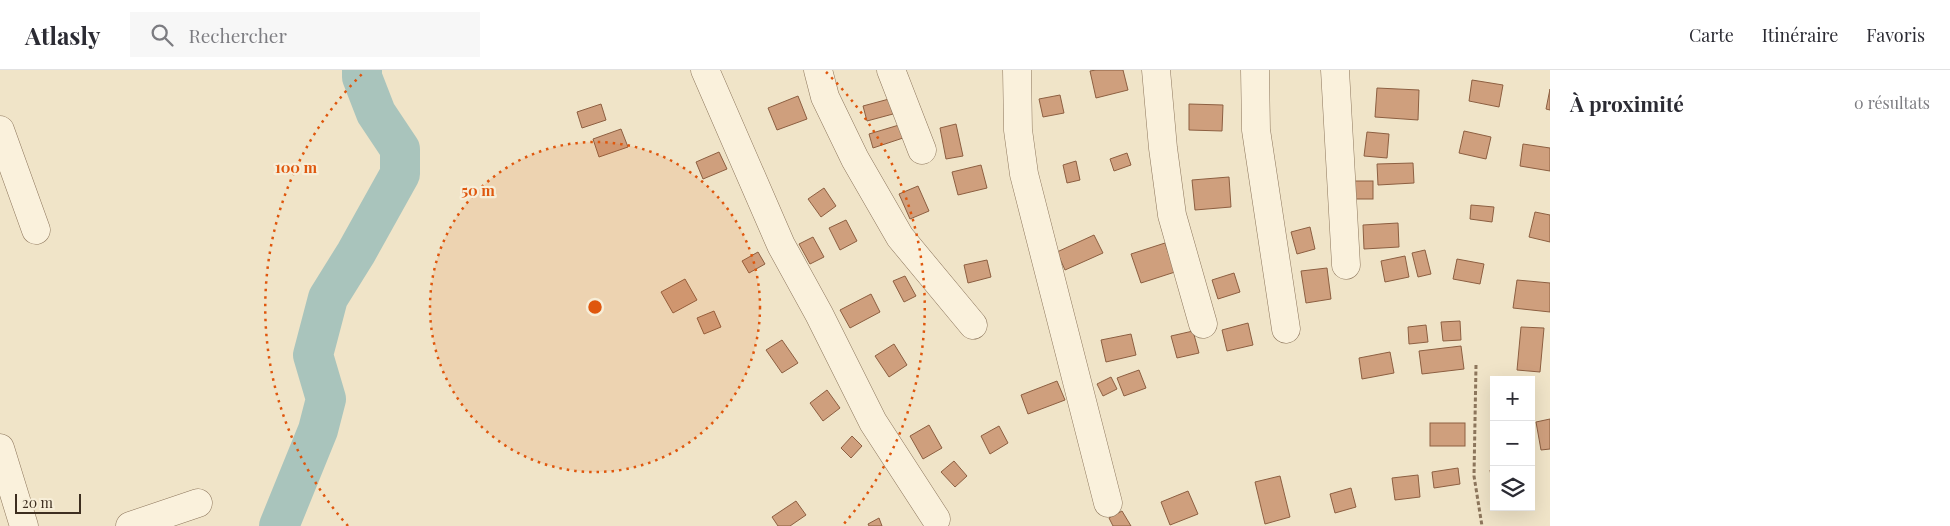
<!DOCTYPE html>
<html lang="fr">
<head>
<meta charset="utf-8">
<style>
  :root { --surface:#fff; --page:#f7f7f7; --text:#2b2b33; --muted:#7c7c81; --line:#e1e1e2 }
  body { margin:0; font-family:"Playfair Display",serif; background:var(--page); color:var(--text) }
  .controls { position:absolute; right:15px; bottom:15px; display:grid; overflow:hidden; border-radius:0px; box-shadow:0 5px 20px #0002 }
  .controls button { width:45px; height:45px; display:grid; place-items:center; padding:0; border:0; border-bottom:1px solid var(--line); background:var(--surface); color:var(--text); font:25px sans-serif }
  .scale { position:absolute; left:15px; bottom:12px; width:66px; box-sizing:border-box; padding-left:5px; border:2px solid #3d2e20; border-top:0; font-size:14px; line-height:18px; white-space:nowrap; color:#3d2e20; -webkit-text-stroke:4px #f7eed8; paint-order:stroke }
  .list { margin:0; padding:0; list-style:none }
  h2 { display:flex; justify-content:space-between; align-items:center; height:65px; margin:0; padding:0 20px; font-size:21px }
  h2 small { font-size:16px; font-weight:400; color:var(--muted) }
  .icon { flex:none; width:28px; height:28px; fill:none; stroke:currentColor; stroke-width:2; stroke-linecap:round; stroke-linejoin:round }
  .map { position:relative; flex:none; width:1550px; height:456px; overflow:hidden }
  header { display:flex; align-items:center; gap:30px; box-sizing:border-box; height:70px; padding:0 25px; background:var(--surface); border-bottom:1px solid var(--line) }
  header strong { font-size:24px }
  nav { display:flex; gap:28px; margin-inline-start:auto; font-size:18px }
  .search { width:350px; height:45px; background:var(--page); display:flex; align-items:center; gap:12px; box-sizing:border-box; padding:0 18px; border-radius:0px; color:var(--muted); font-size:19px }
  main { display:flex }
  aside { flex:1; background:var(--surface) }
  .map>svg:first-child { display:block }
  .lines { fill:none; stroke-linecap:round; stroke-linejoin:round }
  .river { stroke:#a9c4bc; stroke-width:40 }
  .building { fill:#cf9f7d; stroke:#8d5f41 }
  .minor-casing { stroke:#8d765c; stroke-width:29 }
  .path { stroke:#8d765c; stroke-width:3; stroke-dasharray:4 2.5; stroke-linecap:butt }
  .minor { stroke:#faf1dc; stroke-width:28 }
  .ring { fill:none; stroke:#df570d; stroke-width:2.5; stroke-dasharray:2.5 5 }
  .centre { fill:#df570d; stroke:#f7eed8; stroke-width:2.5 }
  .ring-label { font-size:15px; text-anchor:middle; font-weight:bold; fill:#df570d; stroke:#f7eed8; stroke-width:4.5; stroke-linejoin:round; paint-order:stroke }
</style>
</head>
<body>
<header>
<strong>Atlasly</strong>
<div class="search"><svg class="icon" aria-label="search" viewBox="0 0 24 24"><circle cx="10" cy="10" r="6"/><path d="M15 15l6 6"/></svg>Rechercher</div>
<nav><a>Carte</a><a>Itinéraire</a><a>Favoris</a></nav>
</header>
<main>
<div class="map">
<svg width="1550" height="456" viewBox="0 0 1550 456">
  <rect width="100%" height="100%" fill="#f0e4c8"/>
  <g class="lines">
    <polyline class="river" points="279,456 318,360 326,329 313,285 328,228 356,183 400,104 400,79 376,43 362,7 362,0"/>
  </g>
  <g class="building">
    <polygon points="1096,0 1123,0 1128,20 1096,28 1090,1"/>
    <polygon points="1472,10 1503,15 1499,37 1469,31"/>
    <polygon points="1377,18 1419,20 1418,50 1375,47"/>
    <polygon points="1550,19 1550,40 1546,39"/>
    <polygon points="1060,25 1064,43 1043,47 1039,29"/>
    <polygon points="798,26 807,49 777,60 768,38"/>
    <polygon points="889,29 893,44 867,51 863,36"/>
    <polygon points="601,34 606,50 582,58 577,42"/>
    <polygon points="1189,34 1223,35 1222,61 1189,60"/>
    <polygon points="956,54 963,86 946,89 940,58"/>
    <polygon points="899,55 903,68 873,78 869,64"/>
    <polygon points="621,59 628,77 599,87 593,69"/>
    <polygon points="1464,61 1491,67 1486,89 1459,83"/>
    <polygon points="1367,62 1389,64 1387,88 1364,86"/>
    <polygon points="1523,74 1550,78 1550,101 1520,96"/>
    <polygon points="719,82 727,99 703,109 696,92"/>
    <polygon points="1127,83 1131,95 1114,101 1110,89"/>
    <polygon points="1076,91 1080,110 1067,113 1063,95"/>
    <polygon points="1413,93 1414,113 1378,115 1377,94"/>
    <polygon points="981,95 987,118 958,125 952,102"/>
    <polygon points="1229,107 1231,137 1195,140 1192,110"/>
    <rect x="1353" y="111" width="20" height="18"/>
    <polygon points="918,116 929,141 910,149 899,124"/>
    <polygon points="824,118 836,136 821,147 808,129"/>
    <polygon points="1471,135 1494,137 1492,152 1470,149"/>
    <polygon points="1535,142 1550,145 1550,172 1529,167"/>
    <polygon points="846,150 857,171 840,180 829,158"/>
    <polygon points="1398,153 1399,177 1364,179 1363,155"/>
    <polygon points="1310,157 1315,179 1297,184 1291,162"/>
    <polygon points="1094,165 1103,183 1065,200 1057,182"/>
    <polygon points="813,167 824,187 810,194 799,174"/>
    <polygon points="1165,173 1175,202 1141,213 1131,184"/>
    <polygon points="1425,180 1431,204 1418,207 1412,183"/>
    <polygon points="758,182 765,194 749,203 742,191"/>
    <polygon points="1405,186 1409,207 1385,212 1381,191"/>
    <polygon points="1457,189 1484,194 1480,214 1453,209"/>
    <polygon points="987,190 991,207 968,213 964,195"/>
    <polygon points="1327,198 1331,229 1306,233 1301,201"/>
    <polygon points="1234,203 1240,222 1218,229 1212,210"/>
    <polygon points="905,206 916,226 904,232 893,211"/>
    <polygon points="685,209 697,230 673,243 661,222"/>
    <polygon points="1517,210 1550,213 1550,242 1513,238"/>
    <polygon points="871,224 880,242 850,258 840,240"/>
    <polygon points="714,241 721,257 704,264 697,248"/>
    <polygon points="1460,251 1461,270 1443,271 1441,252"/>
    <polygon points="1248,253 1253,275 1227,281 1222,260"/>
    <polygon points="1426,255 1428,272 1409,274 1408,257"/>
    <polygon points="1521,257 1544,258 1540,302 1517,300"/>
    <polygon points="1193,261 1199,283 1177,288 1171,266"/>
    <polygon points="1131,264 1136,285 1106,292 1101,270"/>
    <polygon points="782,270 798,293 782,303 766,280"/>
    <polygon points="894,274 907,295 889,307 875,286"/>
    <polygon points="1461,276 1464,299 1422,304 1419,281"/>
    <polygon points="1390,282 1394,303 1362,309 1359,288"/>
    <polygon points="1139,300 1146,318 1124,326 1117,308"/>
    <polygon points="1111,307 1117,319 1103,326 1097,314"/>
    <polygon points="1057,311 1065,330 1028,344 1021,325"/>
    <polygon points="827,320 840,338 823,351 810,333"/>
    <polygon points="1550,349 1550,379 1541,380 1536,352"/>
    <rect x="1430" y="353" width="35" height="23"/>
    <polygon points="929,355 942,378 923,389 910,366"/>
    <polygon points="999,356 1008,373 990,384 981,366"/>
    <polygon points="852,366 862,376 851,388 841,378"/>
    <polygon points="954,391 967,406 955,417 941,402"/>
    <polygon points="1458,398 1460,414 1434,418 1432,402"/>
    <polygon points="1494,399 1494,418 1493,418 1490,400"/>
    <polygon points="1418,405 1420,427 1395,430 1392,408"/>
    <polygon points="1280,406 1290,447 1265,454 1255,412"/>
    <polygon points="1351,418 1356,437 1335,443 1330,424"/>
    <polygon points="1188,421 1198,444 1170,455 1161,432"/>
    <polygon points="796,431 806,445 790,456 778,456 772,447"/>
    <polygon points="1122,441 1131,456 1113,456 1109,448"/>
    <polygon points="879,448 882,456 869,456 868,454"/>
  </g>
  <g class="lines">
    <g class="minor-casing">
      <g id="minor">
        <polyline points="705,0 781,175 819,244 873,352 936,449"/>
        <polyline points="818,0 825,27 855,89 900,167 973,255"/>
        <polyline points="891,0 922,80"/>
        <polyline points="1017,0 1018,60 1024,104 1108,433"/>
        <polyline points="1156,0 1163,78 1172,145 1203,254"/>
        <polyline points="1255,0 1256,60 1286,259"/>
        <polyline points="1335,0 1346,195"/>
        <polyline points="0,60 36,160"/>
        <polyline points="0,378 24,456"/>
        <polyline points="130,456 198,433"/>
      </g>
    </g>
    <polyline class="path" points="1476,295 1474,406 1482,456"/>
    <use href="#minor" class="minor"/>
  </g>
  <circle cx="595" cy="237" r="165" fill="#df570d" fill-opacity=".12"/>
  <g class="ring">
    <circle cx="595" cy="237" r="165"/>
    <path d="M348 456A330 330 0 0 1 364 2M826 2A330 330 0 0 1 842 456"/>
  </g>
  <circle cx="595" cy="237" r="8" class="centre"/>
  <g class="ring-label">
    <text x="296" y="103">100 m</text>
    <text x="478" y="126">50 m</text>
  </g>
</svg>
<div class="controls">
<button>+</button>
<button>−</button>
<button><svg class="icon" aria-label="layers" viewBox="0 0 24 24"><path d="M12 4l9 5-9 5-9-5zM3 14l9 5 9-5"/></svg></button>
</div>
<div class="scale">20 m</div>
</div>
<aside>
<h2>À proximité<small>0 résultats</small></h2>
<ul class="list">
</ul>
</aside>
</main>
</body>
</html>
